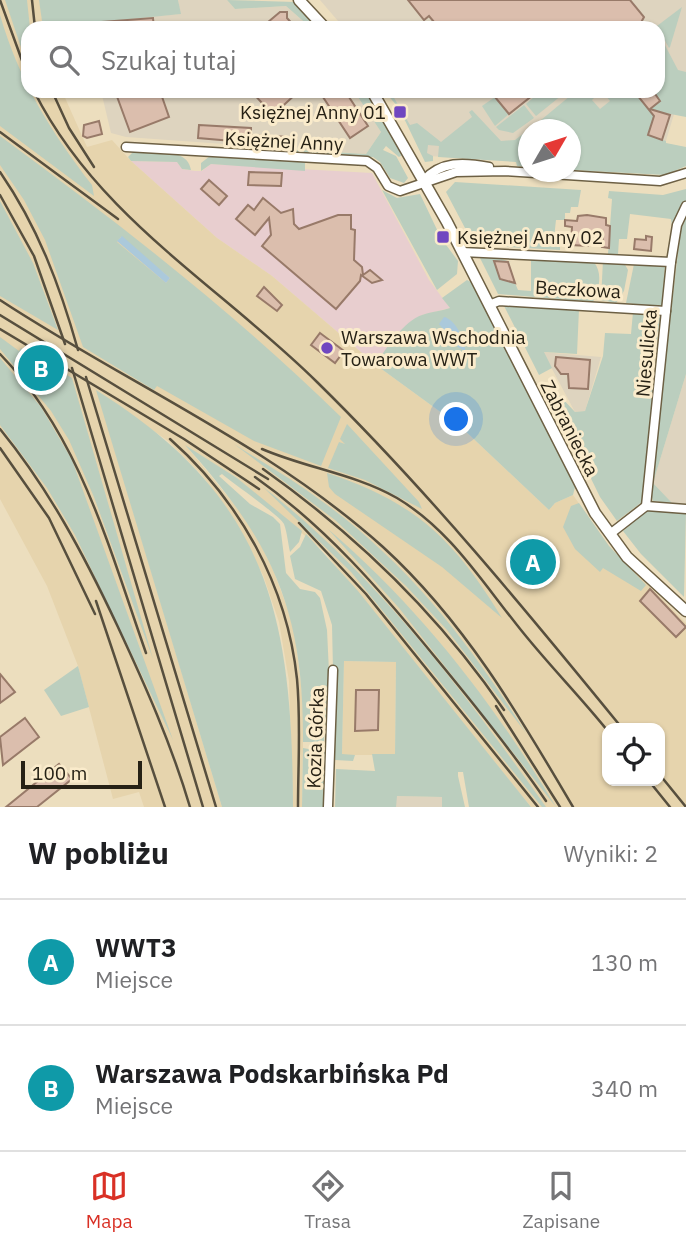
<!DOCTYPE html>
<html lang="pl">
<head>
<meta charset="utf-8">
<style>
  :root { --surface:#fff; --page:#f6f6f6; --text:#202124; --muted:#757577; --line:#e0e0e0; --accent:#d93025 }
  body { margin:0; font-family:"IBM Plex Sans",sans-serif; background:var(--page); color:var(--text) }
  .controls { position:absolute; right:21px; bottom:21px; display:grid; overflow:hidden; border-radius:14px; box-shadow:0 2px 5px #0004 }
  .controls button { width:63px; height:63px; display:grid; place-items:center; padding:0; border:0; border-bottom:2px solid var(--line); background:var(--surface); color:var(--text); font:35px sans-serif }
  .compass { position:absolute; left:518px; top:119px; width:63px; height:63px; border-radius:50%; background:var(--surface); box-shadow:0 2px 5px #0004; rotate:51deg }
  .scale { position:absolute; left:21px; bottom:18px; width:121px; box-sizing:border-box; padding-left:7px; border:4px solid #262115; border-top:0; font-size:19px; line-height:24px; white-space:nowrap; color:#262115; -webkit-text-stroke:5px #faebcb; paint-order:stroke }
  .you { position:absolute; left:457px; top:420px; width:24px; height:24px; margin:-18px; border:5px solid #fff; border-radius:50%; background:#1a73e8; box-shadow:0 0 0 10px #1a73e833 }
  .badge { display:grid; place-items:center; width:46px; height:46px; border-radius:50%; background:var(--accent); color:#fff; font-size:23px; font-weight:700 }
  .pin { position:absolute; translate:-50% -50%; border:4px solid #fff; box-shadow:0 2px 7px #0006 }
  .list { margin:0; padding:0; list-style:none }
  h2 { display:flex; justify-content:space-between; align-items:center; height:91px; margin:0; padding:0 28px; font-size:30px }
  h2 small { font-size:23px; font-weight:400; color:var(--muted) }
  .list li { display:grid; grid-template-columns:46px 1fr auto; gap:21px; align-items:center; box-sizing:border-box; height:126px; padding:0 28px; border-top:2px solid var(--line) }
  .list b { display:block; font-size:26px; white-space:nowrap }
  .list p { margin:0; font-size:23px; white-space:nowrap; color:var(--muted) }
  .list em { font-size:23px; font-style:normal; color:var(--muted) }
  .icon { flex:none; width:38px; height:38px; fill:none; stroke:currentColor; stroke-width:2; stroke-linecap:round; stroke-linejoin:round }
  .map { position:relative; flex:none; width:686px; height:807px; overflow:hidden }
  .search { position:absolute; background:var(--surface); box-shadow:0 2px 5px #0004; left:21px; right:21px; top:21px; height:77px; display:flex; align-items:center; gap:18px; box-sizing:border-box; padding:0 24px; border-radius:21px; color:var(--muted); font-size:26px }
  .sheet { height:343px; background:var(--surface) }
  nav { display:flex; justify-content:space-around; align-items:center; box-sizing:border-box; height:98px; border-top:2px solid var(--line); background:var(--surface); font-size:19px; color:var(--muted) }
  nav a { display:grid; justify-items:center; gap:4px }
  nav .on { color:var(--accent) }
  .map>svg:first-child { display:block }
  .commercial { fill:#e8cecf }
  .industrial { fill:#ded4bf }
  .built { fill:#e6d4ad; fill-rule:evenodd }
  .green { fill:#bbcebe; fill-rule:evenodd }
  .water { fill:#abc9db }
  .building { fill:#dbbead; stroke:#987a69; stroke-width:2 }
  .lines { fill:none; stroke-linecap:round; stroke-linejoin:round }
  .minor-casing { stroke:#6d6044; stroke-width:11 }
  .major-casing { stroke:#6d6044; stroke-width:13 }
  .minor { stroke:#fff; stroke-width:8 }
  .major { stroke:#fff; stroke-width:10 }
  .rail { stroke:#574f3e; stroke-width:2.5 }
  .poi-dot { fill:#7047c0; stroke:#faebcb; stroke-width:2.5 }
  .labels { text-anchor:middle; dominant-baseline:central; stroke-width:6; stroke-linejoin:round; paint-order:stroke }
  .poi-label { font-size:19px; fill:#262115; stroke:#faebcb; text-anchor:start }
  .street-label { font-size:19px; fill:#262115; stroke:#faebcb }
</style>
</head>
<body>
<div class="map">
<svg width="686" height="807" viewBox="0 0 686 807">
  <rect width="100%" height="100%" fill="#ecdebe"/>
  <polygon class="commercial" points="131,161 177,162 182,169 195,171 202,171 211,164 372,173 429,280 450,308 422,315 396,336 376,365 272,276 217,238"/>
  <g class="industrial">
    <polygon points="178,0 227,0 235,9 286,6 311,28 56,28 55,25 180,14"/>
    <polygon points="320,0 686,0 686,74 657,171 570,130 528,130 528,162 429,156 422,150 389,91 658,91 658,28 344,28"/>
    <polygon points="101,91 354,91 381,132 366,154 126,137 111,133"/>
    <polygon points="543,352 601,357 585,411 575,412"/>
    <polygon points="686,374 686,504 672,503 653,483"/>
    <polygon points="396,796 442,797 442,807 396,807"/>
  </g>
  <g class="built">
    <path d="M0,0h90l1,21 -35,3v4h-28v63h34l25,56 25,-7 19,21 86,77 55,38 104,89 85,62 88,83 6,-7 18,-8 36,51 77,77v184h-155l-207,-255 -87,-74 -50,-31 65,79 22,46 20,54 9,76v46l-1,59h-9l-4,-126 -10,-59 -16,-47 -33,-62 -29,-39 -33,-33 -71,-50 125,416h-78l-5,-15 -26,7 -35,-133 -31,-80 -47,-87zM607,728h53v53h-53z"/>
    <polygon points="344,661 396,662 395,755 342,755"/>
  </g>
  <g class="green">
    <polygon points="5,0 27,0 30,28 28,68"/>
    <polygon points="39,0 178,0 181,14 43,28"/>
    <polygon points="227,0 295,2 320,28 311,28 286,6 235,9"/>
    <polygon points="682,7 670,47 669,48 657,26"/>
    <path d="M0,15c19,65 50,116 92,170l2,11 -94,-70z"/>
    <polygon points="658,32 678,70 686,72 686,117 655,111 648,135 666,141 666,143 686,147 686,166 665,175 571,170 570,130 529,130 576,91 592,91 596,96 592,100 600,109 610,101 602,91 598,94 595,91 658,91"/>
    <polygon points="354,91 366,91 402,155 399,157 386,146 383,150 396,156 408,178 404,183 390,178 380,162 373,157 288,153 284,149 366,154 381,132"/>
    <polygon points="384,91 390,91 410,125 417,123 441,142 472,117 469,112 472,110 501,141 515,140 528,130 528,167 517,166 516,162 438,157 439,146 428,145 427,153 433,156 433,161 425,162 399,108"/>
    <polygon points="541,91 567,91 536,116 526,104"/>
    <polygon points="495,97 509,114 495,126 482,106"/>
    <polygon points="524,105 534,118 513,133 499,130 496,127"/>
    <path d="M0,136c119,87 236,178 341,281l-20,49 -67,-25 -97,-55 -3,4 -71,-43 -38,-107 -21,-40 -24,-35zM121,237l49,41 -4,5 -49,-41z"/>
    <path d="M133,152c18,1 54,-6 58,18l-9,-1 -5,-7 -46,-1 -3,-4z"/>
    <polygon points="210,156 305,162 305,171 211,164 201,171 201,163"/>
    <polygon points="455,182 581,190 578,207 571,207 570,213 565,213 565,220 556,220 554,238 560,240 560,250 474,245 446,192"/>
    <polygon points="686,189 686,202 677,213 672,226 671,219 630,214 627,239 619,239 618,254 608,254 612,199 608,198 609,191 663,195"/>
    <polygon points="382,190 397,198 420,194 441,238 458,261 457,274 437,290"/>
    <polygon points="0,201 33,263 58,330 0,296"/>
    <polygon points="686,216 686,374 653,483 672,503 653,501 650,491 681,227"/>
    <path d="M487,254l24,8 -17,-1 6,18 15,4 3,7 13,1v-31h-8l-1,-4 72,6c9,12 5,27 -1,40l-95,-8 -18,-36z"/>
    <polygon points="603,260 623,261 628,270 624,291 616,303 601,300"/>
    <polygon points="634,264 665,265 662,307 626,303"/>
    <path d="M467,280l6,3 102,204 -2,8 -18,8 -6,7 -88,-83 -85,-62c8,-15 29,-45 46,-50 8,-3 19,-4 28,-7l-8,-10z"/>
    <polygon points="503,304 579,309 577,354 544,352 552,368 539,375"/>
    <polygon points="633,312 661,313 650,389 656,389 649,431 653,432 642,502 617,521 600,497 552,399 559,395 575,412 585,411 603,356 605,333 631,334"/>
    <polygon points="0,337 19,351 21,348 31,354 29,364 20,352 32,370 46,378 51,369 40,363 42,360 72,378 153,659 94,497 69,440 51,411 0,349"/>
    <polygon points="0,358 41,407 72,460 173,740 75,535 47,488 0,425"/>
    <path d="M96,390c173,108 196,225 197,417h-71z"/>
    <polygon points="347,424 419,502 422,509 365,480 328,468 339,442 345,444 340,439"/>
    <path d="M234,444c30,19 61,37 89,58 86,62 148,143 203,231l-79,-103 -41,-44 -71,-66z"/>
    <path d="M185,445l52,33 65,53 -3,11 -9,10c-2,-9 -3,-20 -6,-28 -5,-9 -50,-40 -62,-50l-3,2 31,28 23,13 7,7 6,49 14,16 15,3 5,6 7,32 2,42 -5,70h-21c1,-132 -30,-200 -118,-297z"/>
    <path d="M327,473c88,29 127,66 175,145l-60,-51 -107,-73 -6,-7z"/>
    <path d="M263,487c111,85 202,206 283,320h-4l-191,-235z"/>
    <polygon points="579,503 609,546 646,585 641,591 603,568 600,572 575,549 563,527 571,506"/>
    <polygon points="657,508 686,511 684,597 641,554 623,531 645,512"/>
    <path d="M328,529c93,80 165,173 228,278l-157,-199z"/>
    <polygon points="306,534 358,591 531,807 469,807 463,772 458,772 458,776 465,807 442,807 442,797 397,796 396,807 335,807 336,769 375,771 372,754 395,754 396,662 344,661 342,754 355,755 353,761 335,760 332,625 321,591 295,579 290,556 300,547"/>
    <polygon points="78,666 89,707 61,716 44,690"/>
    <polygon points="303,748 325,752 323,807 302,807"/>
  </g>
  <g class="water">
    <polygon points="122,236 170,278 166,283 117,241"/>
    <path d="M444,317c11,2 22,24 21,34l-7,-4 -19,-23z"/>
  </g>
  <g class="building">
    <polygon points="408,0 630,0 644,17 638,28 439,28 429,16 424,20"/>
    <polygon points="280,12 287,12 287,18 296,28 261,28"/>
    <polygon points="153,18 154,28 89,28 89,23"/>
    <polygon points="115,91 160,91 169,117 130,132"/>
    <polygon points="251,91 299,91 273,115"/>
    <polygon points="319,91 345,91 368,126 350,138"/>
    <polygon points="490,91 538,91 509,114"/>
    <polygon points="642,91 653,91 660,101 650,109 670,115 662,140 648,135 654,116 637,95"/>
    <polygon points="99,121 102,134 87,138 83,136 84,125"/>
    <polygon points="199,125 251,128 251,135 290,137 289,146 198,138"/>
    <polygon points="249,172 282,173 281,186 248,185"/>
    <polygon points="209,180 227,196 219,205 201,189"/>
    <polygon points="263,198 281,213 293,209 294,224 299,229 338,215 351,215 351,229 355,230 354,260 362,267 363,275 370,270 382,280 372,283 361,275 360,281 336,309 262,246 271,235 269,218 255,235 236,219 248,205 254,210"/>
    <polygon points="587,215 606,218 606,225 610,226 609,248 602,247 603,237 588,236 588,246 571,245 572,227 565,226 565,220 577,221 578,216"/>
    <polygon points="646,236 652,237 651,251 634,249 635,239 646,240"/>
    <polygon points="494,261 508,262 515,283 500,279"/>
    <polygon points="264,287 282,305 277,311 257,296"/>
    <polygon points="320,333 344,351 335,363 311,345"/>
    <polygon points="34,357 51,370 46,378 33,370 35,367 30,364"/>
    <polygon points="556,357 590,360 588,389 569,388 568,374 561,374 555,366"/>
    <polygon points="650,589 686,627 676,637 640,601"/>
    <polygon points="0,674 15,692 0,703"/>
    <polygon points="356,690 379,690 378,730 355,731"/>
    <polygon points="25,718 39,737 3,765 0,737"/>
    <polygon points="59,764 72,779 37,807 6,807"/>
  </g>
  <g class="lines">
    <g class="minor-casing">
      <g id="minor">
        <polyline points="126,147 367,161 377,168 388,186 400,191 456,172 505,171 660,181 686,173"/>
        <path d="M424,180c17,-19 40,-18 65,-13"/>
        <polyline points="462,252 671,262"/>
        <polyline points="489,305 499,301 666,311"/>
        <polyline points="646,506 671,262 677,225 686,206"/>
        <polyline points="610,534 646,506 686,509"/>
        <polyline points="328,807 333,670"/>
      </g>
    </g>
    <g class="major-casing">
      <g id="major">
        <polyline points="299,0 325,28"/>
        <polyline points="372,91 447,222 595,513 627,557 686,611"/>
      </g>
    </g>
    <use href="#minor" class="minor"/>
    <use href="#major" class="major"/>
    <g class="rail">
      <polyline points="0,0 28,77"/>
      <polyline points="32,0 35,28"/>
      <path d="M34,91c63,126 186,195 283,291 110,108 208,227 305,346"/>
      <polyline points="52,91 69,128 94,167"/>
      <polyline points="0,132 118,219"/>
      <path d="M0,172c38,55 60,114 78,178"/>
      <polyline points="0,195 34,256 65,344"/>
      <path d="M0,300c126,83 270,145 383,247 81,74 135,166 190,260"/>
      <polyline points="0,315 268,479"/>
      <polyline points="0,329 184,439 259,489"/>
      <path d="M0,354c80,82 109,194 146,299"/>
      <polyline points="72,368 203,807"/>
      <polyline points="86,377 216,807"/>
      <path d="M0,429c49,60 84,126 117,196 28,60 54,118 73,182"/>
      <path d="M170,439c70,62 117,146 127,240 4,42 1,86 1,128"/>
      <polyline points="0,448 49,518 95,614"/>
      <path d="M262,449c44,19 93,25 135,49 52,31 83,81 120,127 28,36 61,69 90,105"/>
      <path d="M263,469c93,66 176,146 241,241"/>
      <path d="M255,477c71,50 126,114 180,180 39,47 77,94 111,144"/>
      <polyline points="299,523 366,594 538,807"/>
      <polyline points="96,601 165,807"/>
      <polyline points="496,706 560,807"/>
      <polyline points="660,775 686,807"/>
      <polyline points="649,781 670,807"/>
    </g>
  </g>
  <g class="poi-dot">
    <rect x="393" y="105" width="14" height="14" rx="3.5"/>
    <rect x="436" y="230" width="14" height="14" rx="3.5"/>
    <circle cx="327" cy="348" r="7"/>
  </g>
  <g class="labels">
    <g class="poi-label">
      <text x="386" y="112" text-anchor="end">Księżnej Anny 01</text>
      <text x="457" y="237">Księżnej Anny 02</text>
      <text x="341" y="337">Warszawa Wschodnia<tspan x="341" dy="22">Towarowa WWT</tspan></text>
    </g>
    <g class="street-label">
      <text transform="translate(284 141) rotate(3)">Księżnej Anny</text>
      <text transform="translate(578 289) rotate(3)">Beczkowa</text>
      <text transform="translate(646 353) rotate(-85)">Niesulicka</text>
      <text transform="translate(570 428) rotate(63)">Zabraniecka</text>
      <text transform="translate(315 738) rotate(-88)">Kozia Górka</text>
    </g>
  </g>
</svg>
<div class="controls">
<button><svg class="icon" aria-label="locate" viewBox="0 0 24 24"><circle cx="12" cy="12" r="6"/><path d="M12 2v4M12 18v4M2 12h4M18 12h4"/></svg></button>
</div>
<svg class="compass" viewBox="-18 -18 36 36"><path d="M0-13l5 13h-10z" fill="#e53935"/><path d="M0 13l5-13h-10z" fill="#757577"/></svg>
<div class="scale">100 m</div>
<div class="you"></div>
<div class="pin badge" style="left:533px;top:562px;background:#0f9aa8">A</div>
<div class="pin badge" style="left:41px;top:368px;background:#0f9aa8">B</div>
<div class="search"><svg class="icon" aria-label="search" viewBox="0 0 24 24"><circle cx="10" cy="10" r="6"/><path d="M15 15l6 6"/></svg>Szukaj tutaj</div>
</div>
<section class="sheet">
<h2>W pobliżu<small>Wyniki: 2</small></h2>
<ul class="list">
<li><span class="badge" style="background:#0f9aa8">A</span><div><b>WWT3</b><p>Miejsce</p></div><em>130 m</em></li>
<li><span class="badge" style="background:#0f9aa8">B</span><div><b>Warszawa Podskarbińska Pd</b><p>Miejsce</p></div><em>340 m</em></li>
</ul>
</section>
<nav>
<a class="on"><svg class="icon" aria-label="map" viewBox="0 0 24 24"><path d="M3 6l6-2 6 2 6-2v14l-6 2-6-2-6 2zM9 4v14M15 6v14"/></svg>Mapa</a>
<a><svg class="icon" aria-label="directions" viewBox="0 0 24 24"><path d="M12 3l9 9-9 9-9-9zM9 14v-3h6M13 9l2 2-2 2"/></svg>Trasa</a>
<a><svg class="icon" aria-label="saved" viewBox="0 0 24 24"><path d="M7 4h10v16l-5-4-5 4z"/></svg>Zapisane</a>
</nav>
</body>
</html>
